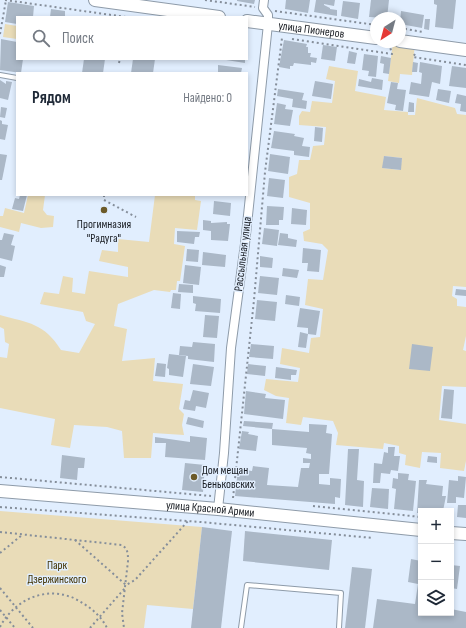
<!DOCTYPE html>
<html lang="ru">
<head>
<meta charset="utf-8">
<style>
  :root { --surface:#fff; --page:#f6f6f7; --text:#1f2937; --muted:#747a83; --line:#e0e1e3 }
  body { margin:0; font-family:"Sofia Sans Condensed",sans-serif; background:var(--page); color:var(--text) }
  .controls { position:absolute; right:12px; bottom:12px; display:grid; overflow:hidden; border-radius:0px; box-shadow:0 2px 6px #0003 }
  .controls button { width:36px; height:36px; display:grid; place-items:center; padding:0; border:0; border-bottom:1px solid var(--line); background:var(--surface); color:var(--text); font:20px sans-serif }
  .compass { position:absolute; left:370px; top:12px; width:36px; height:36px; border-radius:50%; background:var(--surface); box-shadow:0 2px 6px #0003; rotate:216deg }
  .list { margin:0; padding:0; list-style:none }
  h2 { display:flex; justify-content:space-between; align-items:center; height:52px; margin:0; padding:0 16px; font-size:17px }
  h2 small { font-size:13px; font-weight:400; color:var(--muted) }
  .icon { flex:none; width:22px; height:22px; fill:none; stroke:currentColor; stroke-width:2; stroke-linecap:round; stroke-linejoin:round }
  .map { position:relative; flex:none; width:466px; height:628px; overflow:hidden }
  .search { position:absolute; background:var(--surface); box-shadow:0 2px 6px #0003; left:16px; top:16px; width:232px; height:44px; display:flex; align-items:center; gap:10px; box-sizing:border-box; padding:0 14px; border-radius:0px; color:var(--muted); font-size:15px }
  .panel { position:absolute; background:var(--surface); box-shadow:0 2px 6px #0003; left:16px; top:72px; width:232px; height:124px; border-radius:0px }
  .map>svg:first-child { display:block }
  .green { fill:#e9dcb8; fill-rule:evenodd }
  .building { fill:#abb8c7 }
  .lines { fill:none; stroke-linecap:round; stroke-linejoin:round }
  .lane-casing { stroke:#8e9ba9; stroke-width:6 }
  .street-casing { stroke:#8e9ba9; stroke-width:10 }
  .secondary-casing { stroke:#8e9ba9; stroke-width:14 }
  .path { stroke:#858e9a; stroke-width:2; stroke-dasharray:2 3; stroke-linecap:butt }
  .lane { stroke:#fff; stroke-width:4 }
  .street { stroke:#fff; stroke-width:8 }
  .secondary { stroke:#fff; stroke-width:12 }
  .poi-dot { fill:#6c5a28; stroke:#e1eefe; stroke-width:1.5 }
  .labels { text-anchor:middle; dominant-baseline:central; stroke-width:3; stroke-linejoin:round; paint-order:stroke }
  .street-label { font-size:12px; fill:#181c22; stroke:#e1eefe }
  .poi-label { font-size:12px; fill:#181c22; stroke:#e1eefe }
  .park-label { font-size:12px; fill:#403100; stroke:#e1eefe }
</style>
</head>
<body>
<div class="map">
<svg width="466" height="628" viewBox="0 0 466 628">
  <rect width="100%" height="100%" fill="#e1eefe"/>
  <g class="green">
    <polygon points="5,24 17,26 17,39 3,37"/>
    <polygon points="393,42 415,43 412,75 400,74 399,83 388,81"/>
    <path d="M329,66l29,5 -3,20 31,6 -2,13 24,2v3h7l2,-17 38,10 2,6 9,1v172l-13,-1 -1,10 5,3v7l9,1v29l-3,14 3,1v36l-24,-1 -3,34 27,4v37l-2,10 -24,-3 1,-15 -19,-1 -2,16 -15,-3 1,-10 -7,-2v-7l-15,-3 -1,6 -47,-4 2,-12 -5,-12 -30,-4 -2,8 -15,-2 3,-25 -13,-2 -12,-6 2,-11 32,3 2,-14 -20,-4 2,-16 27,5 2,-15 9,-1 3,-28 -18,-4 3,-26 15,1 5,-30 -6,-6 -18,-3 -1,-9 7,-3v-26l-21,-6v-20l8,-3 2,-14h11l3,-14 11,-1 2,-18 -27,-2v-9l3,-5 8,1 2,-11 20,2 3,-22 -9,-2zM384,156l18,2 -2,12 -17,-2z"/>
    <polygon points="28,195 45,195 43,210 47,215 54,216 53,227 41,228 21,223 19,232 0,227 0,216 3,216 5,208 24,213"/>
    <path d="M155,195h40v5l6,1 -4,29 -22,-2 -1,16 11,2 -5,35h-3l-1,9h-5l-1,2 -16,-2 -36,14 -4,22 13,3 -5,32 33,-3 -2,23 30,3 -4,25 5,5 -2,11 2,10 -31,-2 -2,25h-27l-2,-27 -15,-4 -33,-2 -4,23 -19,-3 4,-26 -55,-11v-51l7,1 2,-14 -4,-2 -1,-13 -4,-2v-12c29,8 44,8 61,35l18,3 16,-29 -9,-3 -3,-9 -43,-8 4,-12 15,2 4,-18 10,2 -1,14 13,2 4,-23 39,6v-10l-29,-6 3,-11 16,2v-13l31,3z"/>
    <polygon points="0,511 202,527 193,609 147,605 144,628 0,628"/>
  </g>
  <g class="building">
    <polygon points="237,0 255,0 254,4 237,1"/>
    <polygon points="286,0 310,0 308,13 285,9"/>
    <polygon points="316,0 335,0 334,6 324,4 324,5 330,8 330,9 337,10 337,16 314,12"/>
    <polygon points="371,0 389,0 387,18 369,17"/>
    <polygon points="434,0 456,0 453,29 435,27 437,5 434,4"/>
    <polygon points="343,1 360,3 358,19 341,16"/>
    <polygon points="8,2 34,6 33,17 17,17 17,24 5,22"/>
    <polygon points="51,9 65,11 65,17 50,17"/>
    <polygon points="401,11 424,15 422,28 400,24"/>
    <polygon points="425,19 430,19 429,30 424,29"/>
    <polygon points="1,39 17,42 17,59 23,59 21,73 0,70"/>
    <polygon points="284,40 307,44 306,47 308,47 308,53 311,53 310,57 317,58 316,63 311,62 311,65 294,63 293,66 290,66 290,69 279,67"/>
    <polygon points="323,45 337,47 335,61 321,59"/>
    <polygon points="349,51 357,53 355,64 347,63"/>
    <polygon points="364,54 378,56 376,77 368,76 369,71 362,70"/>
    <polygon points="381,56 391,58 389,74 383,73 384,64 380,63"/>
    <polygon points="84,59 105,59 103,73 82,73"/>
    <polygon points="133,59 155,59 153,73 131,73"/>
    <polygon points="220,59 245,59 245,63"/>
    <polygon points="413,62 418,63 417,72 412,72"/>
    <polygon points="420,62 442,66 440,84 432,82 429,97 409,94 411,82 421,84 422,73 419,72"/>
    <polygon points="218,65 242,68 241,73 218,73"/>
    <polygon points="452,66 466,68 466,88 449,86"/>
    <polygon points="372,78 383,80 382,90 358,86 359,79 371,82"/>
    <polygon points="0,80 6,84 6,81 12,82 8,100 0,98"/>
    <polygon points="315,81 333,84 331,99 312,96"/>
    <polygon points="391,82 398,83 397,89 406,90 403,111 395,110 396,105 387,103"/>
    <polygon points="278,89 304,93 302,100 307,101 306,109 292,107 293,99 277,96"/>
    <polygon points="438,89 451,91 449,103 436,100"/>
    <polygon points="457,94 466,96 466,112 460,111 461,104 455,103"/>
    <polygon points="409,102 414,103 414,112 408,112"/>
    <polygon points="277,103 286,105 285,109 293,110 290,126 274,124"/>
    <polygon points="1,107 7,108 5,118 0,117"/>
    <polygon points="0,120 2,121 2,124 8,125 5,140 0,139"/>
    <polygon points="315,127 323,128 322,142 314,141"/>
    <polygon points="274,131 295,134 294,136 304,138 302,146 310,147 309,157 294,155 294,151 271,148"/>
    <polygon points="0,154 7,155 2,180 0,180"/>
    <polygon points="270,154 290,157 288,174 268,171"/>
    <polygon points="384,156 402,158 401,170 382,168"/>
    <polygon points="269,178 285,180 283,198 267,196"/>
    <polygon points="20,195 27,195 23,211 12,209 15,198 19,199"/>
    <polygon points="214,201 231,203 230,216 213,214"/>
    <polygon points="267,206 284,207 283,220 279,220 279,225 266,225"/>
    <polygon points="292,208 307,210 306,225 291,224"/>
    <polygon points="203,220 211,221 211,223 227,222 227,224 230,224 228,241 211,240 211,231 203,230"/>
    <polygon points="264,228 279,230 277,246 262,244"/>
    <polygon points="177,231 200,232 199,237 195,237 194,244 177,242"/>
    <polygon points="4,233 14,235 11,245 15,246 12,261 0,258 0,240 2,240"/>
    <polygon points="280,233 288,234 288,238 297,240 296,247 278,245"/>
    <polygon points="303,248 321,250 319,272 307,271 308,263 302,263"/>
    <polygon points="187,249 199,250 198,262 186,261"/>
    <polygon points="203,252 226,255 225,267 202,265"/>
    <polygon points="260,256 273,258 272,268 260,267"/>
    <polygon points="0,265 6,267 4,277 0,277"/>
    <polygon points="185,265 201,267 199,285 183,283"/>
    <polygon points="283,268 299,270 297,278 282,276"/>
    <polygon points="260,276 279,278 277,295 258,293"/>
    <polygon points="179,284 193,285 193,293 178,292"/>
    <polygon points="456,289 466,290 466,296 455,295"/>
    <polygon points="173,293 181,294 180,309 171,308"/>
    <polygon points="286,295 300,297 299,306 285,304"/>
    <polygon points="193,296 221,299 220,313 195,311 196,304 193,303"/>
    <polygon points="257,300 277,302 275,321 255,319"/>
    <polygon points="300,308 320,311 316,335 308,334 308,328 297,327"/>
    <polygon points="205,315 219,316 217,338 203,337"/>
    <polygon points="300,332 308,334 306,348 298,347"/>
    <polygon points="193,342 215,344 214,362 188,359 188,356 179,355 180,346 192,347"/>
    <polygon points="251,344 274,346 273,359 249,357"/>
    <polygon points="412,344 433,347 430,371 409,369"/>
    <polygon points="169,354 186,356 183,377 169,375 169,369 167,368"/>
    <polygon points="157,363 166,364 165,377 155,376"/>
    <polygon points="193,364 214,367 211,386 190,384"/>
    <polygon points="248,364 266,366 265,376 247,374"/>
    <polygon points="276,367 297,370 296,375 291,375 291,380 275,378"/>
    <polygon points="444,389 454,390 452,419 441,418"/>
    <polygon points="193,390 209,393 206,408 196,406 195,411 183,409 185,400 190,401"/>
    <polygon points="246,391 266,394 265,398 285,400 283,419 244,414"/>
    <polygon points="188,417 204,421 203,428 186,424"/>
    <polygon points="244,421 273,423 272,429 243,426"/>
    <polygon points="309,424 327,425 326,433 332,434 329,474 319,474 319,484 330,485 330,478 341,479 340,498 335,497 335,504 235,496 238,469 252,471 253,466 269,468 267,485 298,487 301,468 309,468 310,463 303,463 303,458 311,459 311,454 306,453 307,448 272,445 272,429 309,432"/>
    <polygon points="242,431 249,432 248,434 258,436 256,451 239,449"/>
    <polygon points="190,436 207,438 205,460 165,457 166,443 155,443 155,437 190,442"/>
    <polygon points="388,447 395,447 394,456 400,456 398,471 391,470 390,474 381,473 380,483 373,483 374,463 382,464 384,452 388,453"/>
    <polygon points="348,449 359,449 357,480 364,481 363,507 345,505"/>
    <polygon points="62,455 85,458 84,468 78,468 77,480 60,478"/>
    <polygon points="428,456 437,457 437,463 427,462"/>
    <polygon points="185,463 205,465 203,492 182,490"/>
    <polygon points="398,473 409,474 408,480 416,481 413,511 394,509 396,489 392,488 393,478 398,479"/>
    <polygon points="458,476 466,477 464,498 456,497 456,503 447,503 449,480 458,481"/>
    <polygon points="419,480 427,480 426,484 443,486 442,496 446,496 443,511 421,511 421,513 417,513"/>
    <polygon points="372,488 389,489 388,509 370,507"/>
    <polygon points="458,505 466,505 466,518 457,517"/>
    <polygon points="202,527 232,531 221,628 191,628"/>
    <polygon points="245,531 332,540 329,570 243,561"/>
    <polygon points="411,559 421,561 421,613 451,613 451,609 466,612 466,628 373,628 377,599 415,604 418,584 408,582"/>
    <polygon points="451,565 460,566 457,589 451,588"/>
    <polygon points="352,567 372,569 365,628 345,628"/>
  </g>
  <g class="lines">
    <g class="lane-casing">
      <g id="lane">
        <polyline points="0,75 17,78"/>
        <polyline points="241,628 247,585 341,593 339,628"/>
      </g>
    </g>
    <g class="street-casing">
      <polyline id="street" points="218,509 224,453 231,348 245,244 268,24 268,15 263,8 264,0"/>
    </g>
    <g class="secondary-casing">
      <g id="secondary">
        <polyline points="95,0 219,17"/>
        <path id="s1" d="M247,21l129,17"/>
        <polyline points="400,41 466,50"/>
        <path id="s2" d="M0,491l218,18 203,21"/>
        <polyline points="451,533 466,534"/>
      </g>
    </g>
    <g class="path">
      <polyline points="5,0 126,17"/>
      <polyline points="205,0 255,7"/>
      <polyline points="275,11 376,25"/>
      <polyline points="400,28 423,32"/>
      <polyline points="0,34 6,0"/>
      <polyline points="292,39 392,54 390,47"/>
      <polyline points="415,54 413,57 466,65"/>
      <polyline points="119,63 120,59"/>
      <polyline points="104,195 104,200 136,217"/>
      <polyline points="0,477 211,496"/>
      <polyline points="233,498 254,300 265,172 282,38"/>
      <polyline points="313,506 421,517"/>
      <polyline points="0,507 201,522 373,538"/>
      <path d="M0,532l122,13c6,4 6,9 6,16l-6,52 2,15"/>
      <polyline points="75,540 126,585 135,580 188,521"/>
      <polyline points="0,553 22,535"/>
      <polyline points="0,588 33,628"/>
      <polyline points="0,610 15,628"/>
      <path d="M0,627c12,-24 41,-40 68,-31 5,1 11,5 16,8 10,6 18,14 23,24"/>
      <polyline points="90,628 125,588"/>
    </g>
    <use href="#lane" class="lane"/>
    <use href="#street" class="street"/>
    <use href="#secondary" class="secondary"/>
  </g>
  <g class="poi-dot">
    <circle cx="104" cy="210" r="4"/>
    <circle cx="194" cy="477" r="4"/>
  </g>
  <g class="labels">
    <g class="street-label">
      <text stroke="none"><textPath href="#s1" startOffset="65">улица Пионеров</textPath></text>
      <text transform="translate(243 254) rotate(-83)">Рассыльная улица</text>
      <text stroke="none"><textPath href="#s2" startOffset="211">улица Красной Армии</textPath></text>
    </g>
    <g class="poi-label">
      <text x="104" y="224">Прогимназия<tspan x="104" dy="14">"Радуга"</tspan></text>
      <text x="202" y="470" text-anchor="start">Дом мещан<tspan x="202" dy="14">Беньковских</tspan></text>
    </g>
    <g class="park-label">
      <text x="57" y="565">Парк<tspan x="57" dy="14">Дзержинского</tspan></text>
    </g>
  </g>
</svg>
<div class="controls">
<button>+</button>
<button>−</button>
<button><svg class="icon" aria-label="layers" viewBox="0 0 24 24"><path d="M12 4l9 5-9 5-9-5zM3 14l9 5 9-5"/></svg></button>
</div>
<svg class="compass" viewBox="-18 -18 36 36"><path d="M0-13l5 13h-10z" fill="#e53935"/><path d="M0 13l5-13h-10z" fill="#747a83"/></svg>
<div class="search"><svg class="icon" aria-label="search" viewBox="0 0 24 24"><circle cx="10" cy="10" r="6"/><path d="M15 15l6 6"/></svg>Поиск</div>
<section class="panel">
<h2>Рядом<small>Найдено: 0</small></h2>
<ul class="list">
</ul>
</section>
</div>
</body>
</html>
